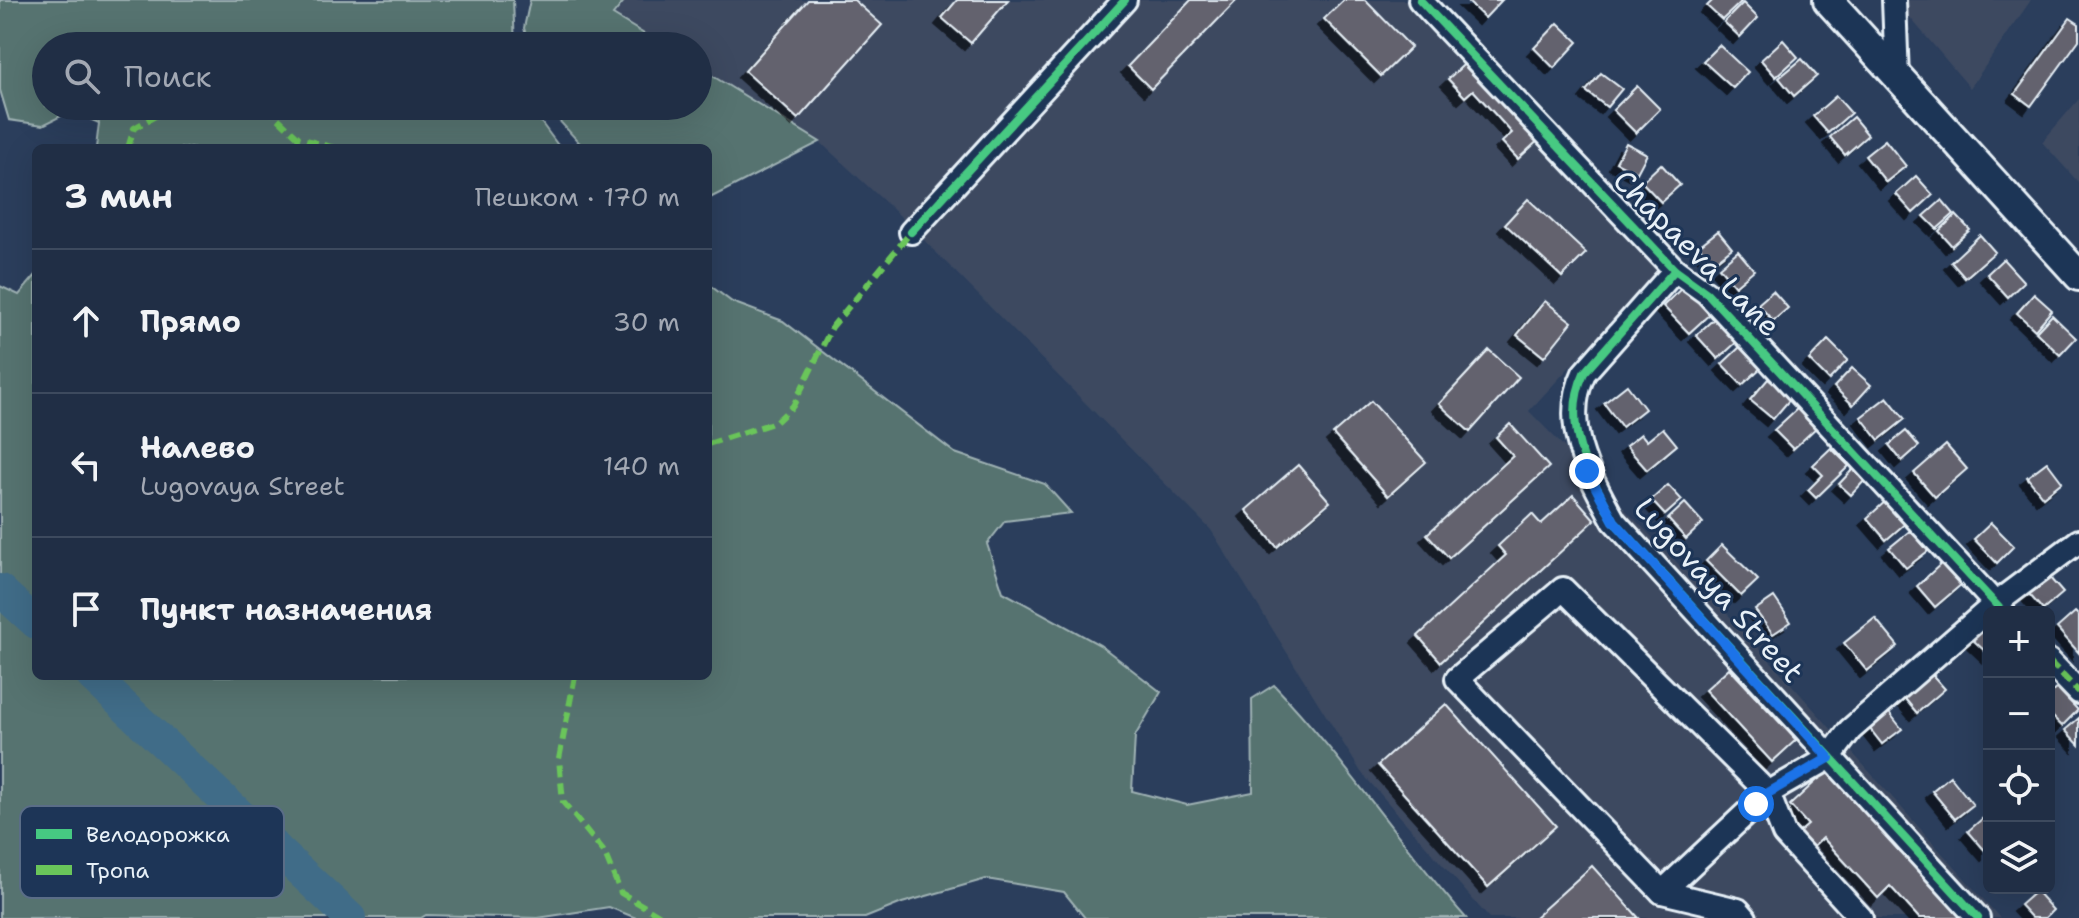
<!DOCTYPE html>
<html lang="ru">
<head>
<meta charset="utf-8">
<style>
  :root { --surface:#202e45; --page:#2d3a50; --text:#f1f3f6; --muted:#a2a8b3; --line:#3d4a5e }
  body { margin:0; font-family:"Shantell Sans",sans-serif; background:var(--page); color:var(--text) }
  .controls { position:absolute; right:24px; bottom:24px; display:grid; overflow:hidden; border-radius:12px; box-shadow:0 8px 32px #0002 }
  .controls button { width:72px; height:72px; display:grid; place-items:center; padding:0; border:0; border-bottom:2px solid var(--line); background:var(--surface); color:var(--text); font:40px sans-serif }
  .stop { position:absolute; width:24px; height:24px; margin:-18px; border:6px solid #1a73e8; border-radius:50%; background:#fff }
  .stop.end { background:#1a73e8; border-color:#fff; box-shadow:0 2px 8px #0008 }
  .list { margin:0; padding:0; list-style:none }
  h2 { display:flex; justify-content:space-between; align-items:center; height:104px; margin:0; padding:0 32px; font-size:34px }
  h2 small { font-size:26px; font-weight:400; color:var(--muted) }
  .list li { display:grid; grid-template-columns:52px 1fr auto; gap:24px; align-items:center; box-sizing:border-box; height:144px; padding:0 32px; border-top:2px solid var(--line) }
  .list b { display:block; font-size:30px; white-space:nowrap }
  .list p { margin:0; font-size:26px; white-space:nowrap; color:var(--muted) }
  .list em { font-size:26px; font-style:normal; color:var(--muted) }
  .icon { flex:none; width:44px; height:44px; fill:none; stroke:currentColor; stroke-width:2; stroke-linecap:round; stroke-linejoin:round }
  .map { position:relative; flex:none; width:2079px; height:918px; overflow:hidden }
  .search { position:absolute; background:var(--surface); box-shadow:0 8px 32px #0002; left:32px; top:32px; width:680px; height:88px; display:flex; align-items:center; gap:20px; box-sizing:border-box; padding:0 28px; border-radius:44px; color:var(--muted); font-size:30px }
  .panel { position:absolute; background:var(--surface); box-shadow:0 8px 32px #0002; left:32px; top:144px; width:680px; height:536px; border-radius:12px }
  .map>svg:first-child { display:block }
  .built { fill:#3c4961 }
  .green { fill:#567370; stroke:#9fb2b4; stroke-width:2 }
  .lines { fill:none; stroke-linecap:round; stroke-linejoin:round }
  .river { stroke:#416c88; stroke-width:32 }
  .building { fill:#64626e; stroke:#e8f1f8; stroke-width:2; filter:url(#shadow) }
  .minor-casing { stroke:#e8f1f8; stroke-width:28 }
  .major-casing { stroke:#e8f1f8; stroke-width:34 }
  .minor { stroke:#1d3557; stroke-width:22 }
  .major { stroke:#1d3557; stroke-width:28 }
  .quiet { stroke:#6ac65a; stroke-width:6; stroke-dasharray:12 6; stroke-linecap:butt }
  .cycleway-casing { stroke:#1d3557; stroke-width:13 }
  .cycleway { stroke:#46c982; stroke-width:8 }
  .route { stroke:#1a73e8; stroke-width:10 }
  .labels { text-anchor:middle; dominant-baseline:central; stroke-width:6; stroke-linejoin:round; paint-order:stroke }
  .street-label { font-size:30px; fill:#e8f1f8; stroke:#1d3557 }
  .key { fill:#1d3557; stroke:#5a6d87; stroke-width:2 }
  .key-label { font-size:22px; fill:#e8f1f8 }
</style>
</head>
<body>
<div class="map">
<svg width="2079" height="918" viewBox="0 0 2079 918">
  <defs>
    <filter id="shadow"><feDropShadow dx="-7" dy="7" stdDeviation="0" flood-color="#0009"/></filter>
  </defs>
  <rect width="100%" height="100%" fill="#2b3e5c"/>
  <filter id="ink" filterUnits="userSpaceOnUse"><feTurbulence type="fractalNoise" baseFrequency=".0125" numOctaves="2"/><feDisplacementMap in="SourceGraphic" scale="16" xChannelSelector="R" yChannelSelector="G"/><feConvolveMatrix kernelMatrix="1 2 1 2 8 2 1 2 1" color-interpolation-filters="sRGB"/></filter>
  <g filter="url(#ink)">
    <g class="built">
      <polygon points="625,0 1423,0 1663,266 1529,411 1742,629 2000,918 1489,918 1361,772 1211,530 900,216 820,142 698,67 698,46 664,46 612,14"/>
      <polygon points="1895,0 2031,0 1970,88"/>
      <polygon points="2079,99 2079,183 2042,142"/>
    </g>
    <g class="green">
      <polygon points="0,0 513,0 515,46 46,46 46,106 529,106 560,148 96,148 99,123 71,111 43,125 9,120 0,90"/>
      <polygon points="530,0 625,0 613,15 664,46 529,46 524,28"/>
      <polygon points="698,67 820,142 708,199 708,148 584,148 546,106 698,106"/>
      <path d="M36,275v401h672v-392l24,18 51,19 172,132 90,31 26,29 -66,8 -18,23 16,48 97,53 61,47 -26,44 -3,55 55,14 66,-13 -1,-93 22,-14c70,73 125,158 192,233h-381l-21,-26 -78,-13 -84,24 -37,15h-229l-27,-11 -71,11 -112,-3 -5,3h-421v-632l19,9z"/>
    </g>
    <g class="lines">
      <g class="river">
        <polyline points="0,590 36,623"/>
        <polyline points="92,676 350,918"/>
      </g>
    </g>
    <g class="building">
      <polygon points="808,0 854,0 882,25 798,119 745,71"/>
      <polygon points="957,0 1008,0 971,43 942,18"/>
      <polygon points="1191,0 1237,0 1151,89 1128,66"/>
      <polygon points="1344,0 1365,0 1411,47 1381,76 1324,19"/>
      <polygon points="1466,0 1502,0 1485,18"/>
      <polygon points="1713,0 1739,0 1741,2 1722,20 1707,6"/>
      <polygon points="1743,3 1758,18 1740,37 1724,22"/>
      <polygon points="2070,18 2079,24 2079,40 2031,106 2015,94"/>
      <polygon points="1558,23 1578,42 1554,68 1534,48"/>
      <polygon points="1783,40 1798,57 1776,77 1761,60"/>
      <polygon points="1719,45 1748,72 1733,88 1703,61"/>
      <polygon points="1472,57 1543,136 1518,159 1502,142 1512,133 1473,90 1465,97 1448,79"/>
      <polygon points="1802,59 1817,76 1794,96 1779,78"/>
      <polygon points="1601,73 1622,89 1607,107 1586,91"/>
      <polygon points="1637,86 1660,109 1636,133 1613,110"/>
      <polygon points="1836,96 1851,113 1828,133 1813,116"/>
      <polygon points="1853,117 1868,135 1845,155 1830,137"/>
      <polygon points="1885,140 1906,166 1886,182 1865,156"/>
      <polygon points="1626,143 1647,154 1637,173 1616,162"/>
      <polygon points="1661,164 1680,185 1661,202 1642,182"/>
      <polygon points="1916,176 1933,195 1913,213 1896,194"/>
      <polygon points="1528,199 1586,253 1562,277 1505,224"/>
      <polygon points="1942,200 1954,214 1937,229 1924,216"/>
      <polygon points="1956,215 1970,230 1952,246 1939,231"/>
      <polygon points="1718,231 1732,248 1713,263 1699,246"/>
      <polygon points="1980,235 1995,252 1965,278 1951,262"/>
      <polygon points="1738,251 1754,270 1735,286 1719,267"/>
      <polygon points="2003,259 2024,282 2008,297 1987,274"/>
      <polygon points="1685,285 1711,313 1689,333 1663,306"/>
      <polygon points="1773,291 1788,308 1773,321 1758,304"/>
      <polygon points="2034,294 2052,310 2035,330 2017,313"/>
      <polygon points="1545,301 1572,322 1544,357 1517,335"/>
      <polygon points="2052,315 2076,338 2060,355 2036,332"/>
      <polygon points="1716,317 1738,341 1718,359 1696,335"/>
      <polygon points="1828,340 1848,360 1829,380 1809,360"/>
      <polygon points="1741,346 1762,367 1742,385 1722,364"/>
      <polygon points="1489,350 1519,377 1470,432 1439,404"/>
      <polygon points="1852,368 1871,385 1853,405 1834,387"/>
      <polygon points="1768,379 1791,398 1773,419 1750,400"/>
      <polygon points="1627,385 1645,409 1622,427 1604,403"/>
      <polygon points="1887,397 1905,419 1879,440 1861,417"/>
      <polygon points="1371,401 1426,462 1388,496 1333,434"/>
      <polygon points="1798,408 1817,427 1793,449 1774,430"/>
      <polygon points="1510,424 1549,467 1449,558 1427,534 1513,456 1496,437"/>
      <polygon points="1663,428 1677,445 1647,470 1626,446 1641,434 1647,441"/>
      <polygon points="1906,431 1919,446 1902,461 1889,445"/>
      <polygon points="1946,445 1967,469 1935,497 1914,473"/>
      <polygon points="1831,448 1849,466 1816,498 1808,490 1823,475 1813,465"/>
      <polygon points="2047,462 2062,482 2043,497 2027,477"/>
      <polygon points="1298,465 1330,502 1277,547 1246,510"/>
      <polygon points="1855,467 1867,478 1851,495 1839,484"/>
      <polygon points="1668,485 1682,500 1665,515 1651,500"/>
      <polygon points="1573,495 1595,520 1441,662 1418,636 1506,555 1498,546 1532,514 1541,524"/>
      <polygon points="1887,500 1907,522 1886,540 1867,518"/>
      <polygon points="1685,503 1703,523 1686,539 1668,519"/>
      <polygon points="1991,523 2014,546 1997,563 1974,539"/>
      <polygon points="1911,530 1928,551 1906,568 1889,548"/>
      <polygon points="1722,545 1758,580 1741,596 1706,561"/>
      <polygon points="1943,562 1962,584 1935,607 1917,586"/>
      <polygon points="2043,570 2063,593 2043,610 2023,587"/>
      <polygon points="1774,597 1791,622 1773,634 1755,610"/>
      <polygon points="2075,612 2079,616 2079,653 2057,628"/>
      <polygon points="1875,618 1898,646 1867,671 1844,643"/>
      <polygon points="1989,620 1989,655 1971,638"/>
      <polygon points="1729,668 1796,740 1772,762 1705,690"/>
      <polygon points="1927,669 1945,689 1917,713 1900,693"/>
      <polygon points="2057,688 2078,710 2062,726 2049,713 2049,695"/>
      <polygon points="1446,704 1556,826 1488,887 1378,765"/>
      <polygon points="1887,710 1902,729 1882,744 1867,725"/>
      <polygon points="2079,718 2079,745 2065,730"/>
      <polygon points="1829,769 1964,918 1919,918 1890,886 1878,898 1823,838 1810,850 1796,835 1808,825 1790,805"/>
      <polygon points="1950,776 1973,805 1955,819 1932,791"/>
      <polygon points="1989,813 1989,853 1988,854 1968,831"/>
      <polygon points="1592,866 1639,918 1534,918"/>
      <polygon points="2036,891 2053,910 2045,918 2032,918 2020,905"/>
    </g>
    <g class="lines">
      <g class="minor-casing">
        <g id="minor">
          <polyline points="1420,0 1675,270 1707,293 2003,612"/>
          <polyline points="1894,0 1897,78"/>
          <polyline points="911,232 1125,0"/>
          <path d="M1675,270l-91,103c-24,51 5,102 30,148l364,397"/>
          <polyline points="2049,661 2079,692"/>
          <polyline points="1662,892 1768,793 1829,758 1850,730 1995,604 2079,541"/>
          <polyline points="1745,918 1738,910 1662,892 1457,679 1563,589 1768,793 1784,834 1861,918"/>
        </g>
      </g>
      <g class="major-casing">
        <polyline id="major" points="1828,0 2079,276"/>
      </g>
      <use href="#minor" class="minor"/>
      <use href="#major" class="major"/>
      <g class="quiet">
        <polyline points="265,106 299,138 334,148"/>
        <polyline points="128,148 134,128 173,106"/>
        <polyline points="708,444 776,422 793,406 832,327 911,232"/>
        <polyline points="2049,661 2079,692"/>
        <polyline points="575,676 559,759 563,802 604,852 621,893 664,918"/>
      </g>
      <g class="cycleway-casing">
        <g id="cycleway">
          <polyline points="1420,0 1675,270 1707,293 2003,612"/>
          <polyline points="911,232 1125,0"/>
          <path d="M1675,270l-91,103c-24,51 5,102 30,148l364,397"/>
        </g>
      </g>
      <use href="#cycleway" class="cycleway"/>
    </g>
  </g>
  <g class="lines" filter="url(#ink)">
    <polyline class="route" points="1587,471 1614,521 1829,758 1768,793 1756,804"/>
  </g>
  <g class="labels">
    <g class="street-label">
      <text transform="translate(1697 253) rotate(45)">Chapaeva Lane</text>
      <text transform="translate(1719 590) rotate(48)">Lugovaya Street</text>
    </g>
  </g>
  <rect x="20" y="806" width="264" height="92" rx="12" class="key"/>
  <rect x="36" y="829" width="36" height="10" fill="#46c982"/>
  <rect x="36" y="865" width="36" height="10" fill="#6ac65a"/>
  <g class="key-label">
    <text x="86" y="842">Велодорожка</text>
    <text x="86" y="878">Тропа</text>
  </g>
</svg>
<div class="controls">
<button>+</button>
<button>−</button>
<button><svg class="icon" aria-label="locate" viewBox="0 0 24 24"><circle cx="12" cy="12" r="6"/><path d="M12 2v4M12 18v4M2 12h4M18 12h4"/></svg></button>
<button><svg class="icon" aria-label="layers" viewBox="0 0 24 24"><path d="M12 4l9 5-9 5-9-5zM3 14l9 5 9-5"/></svg></button>
</div>
<div class="stop" style="left:1756px;top:804px"></div>
<div class="stop end" style="left:1587px;top:471px"></div>
<div class="search"><svg class="icon" aria-label="search" viewBox="0 0 24 24"><circle cx="10" cy="10" r="6"/><path d="M15 15l6 6"/></svg>Поиск</div>
<section class="panel">
<h2>3 мин<small>Пешком · 170 m</small></h2>
<ul class="list">
<li><svg class="icon" aria-label="ahead" viewBox="0 0 24 24"><path d="M12 20V5M6 11l6-6 6 6"/></svg><div><b>Прямо</b></div><em>30 m</em></li>
<li><svg class="icon" aria-label="left" viewBox="0 0 24 24"><path d="M17 20v-9H6M10 6l-5 5 5 5"/></svg><div><b>Налево</b><p>Lugovaya Street</p></div><em>140 m</em></li>
<li><svg class="icon" aria-label="arrive" viewBox="0 0 24 24"><path d="M6 21V4h12l-3 4 3 4H6"/></svg><div><b>Пункт назначения</b></div></li>
</ul>
</section>
</div>
</body>
</html>
